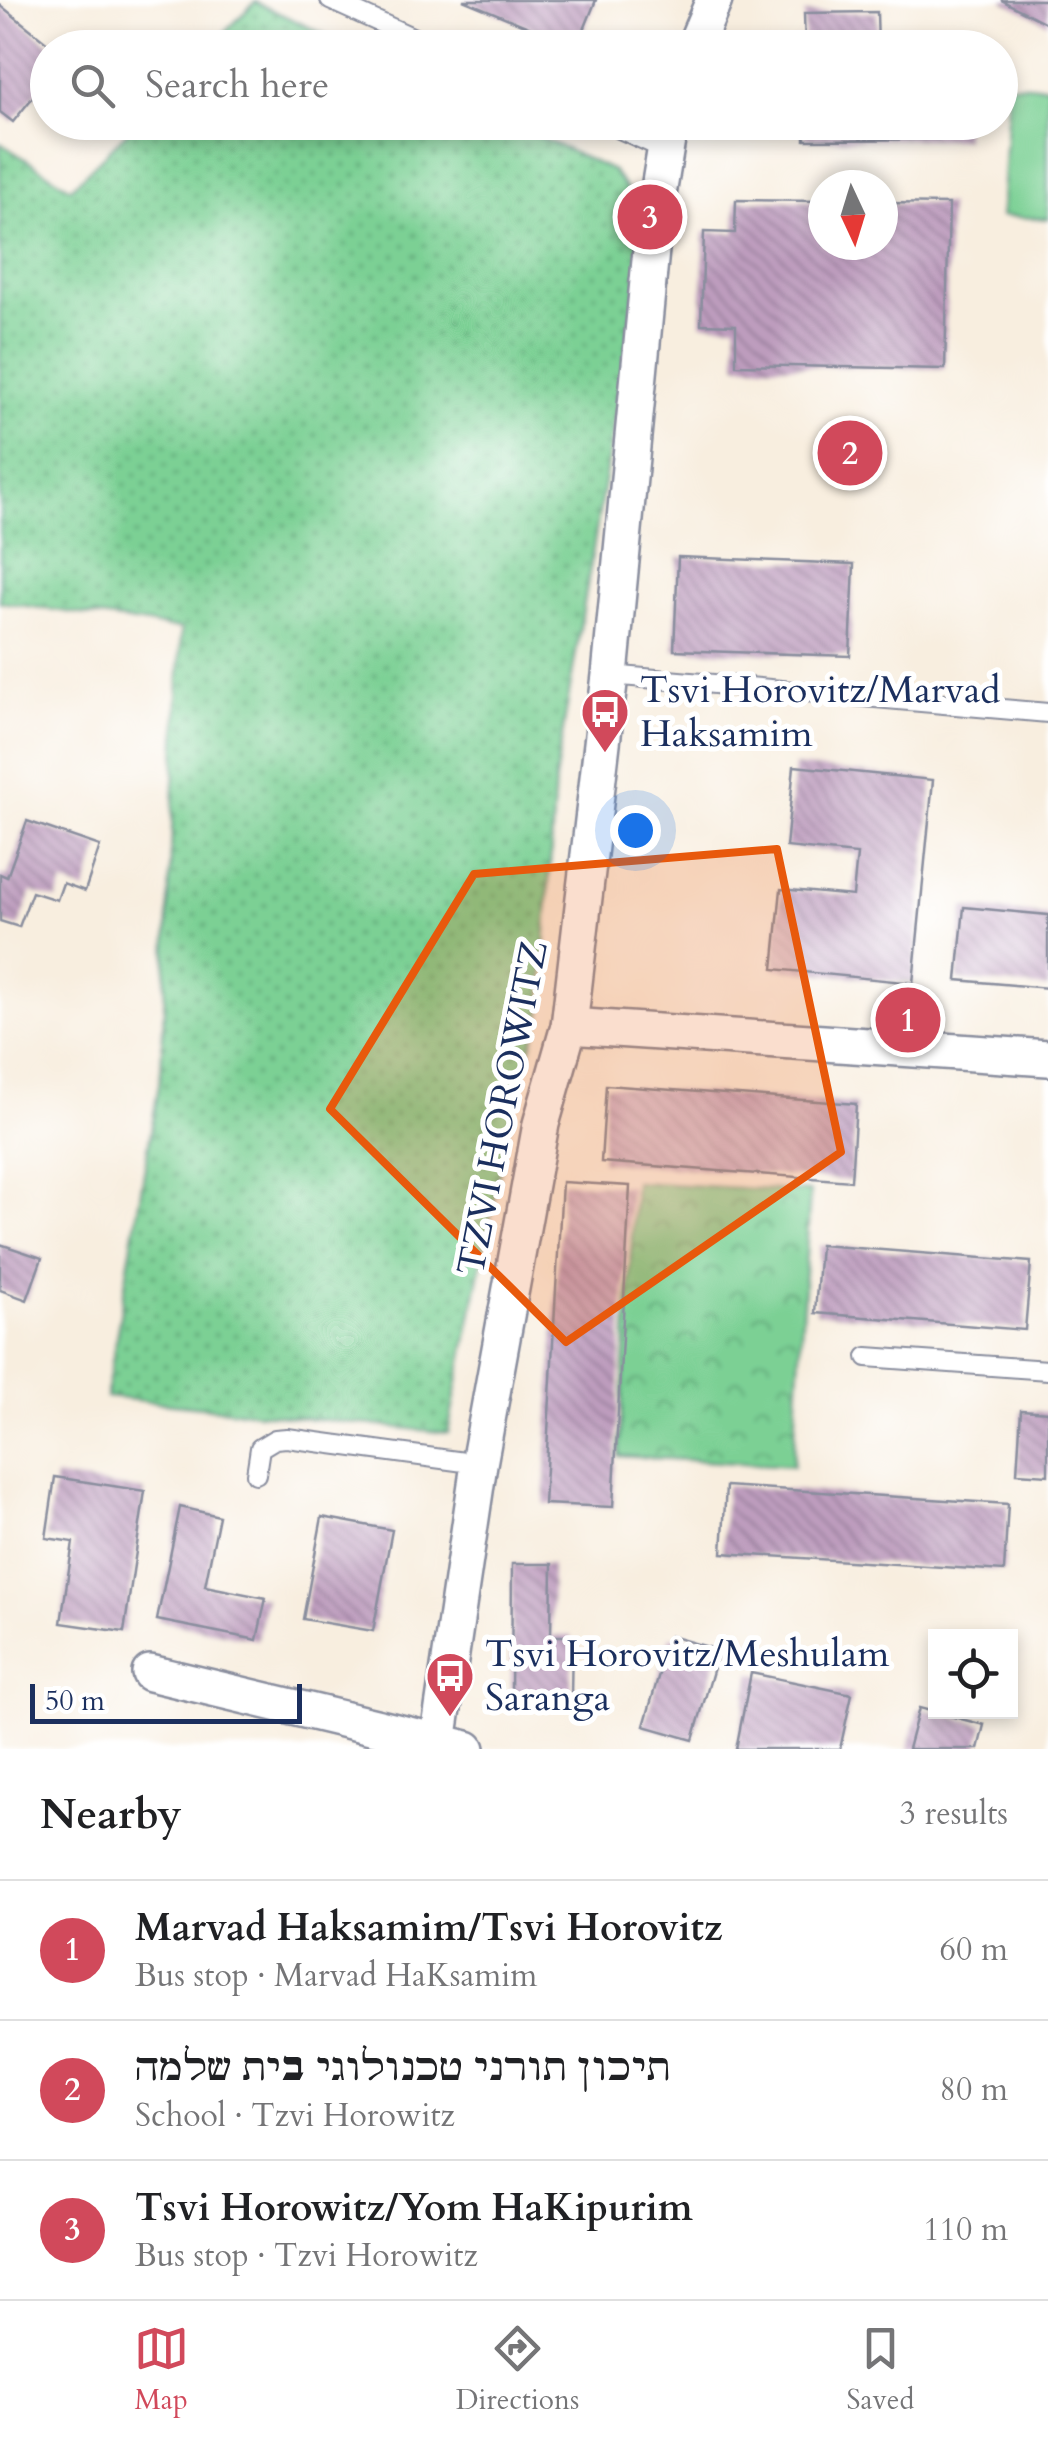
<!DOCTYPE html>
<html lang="en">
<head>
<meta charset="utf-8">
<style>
  :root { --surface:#fff; --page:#f2f2f2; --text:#202124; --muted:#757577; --line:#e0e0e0; --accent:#d1495b }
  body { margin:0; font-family:Cardo,"Frank Ruhl Libre",serif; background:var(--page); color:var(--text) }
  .controls { position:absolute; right:30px; bottom:30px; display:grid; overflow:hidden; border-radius:0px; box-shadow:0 5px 15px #0003 }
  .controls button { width:90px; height:90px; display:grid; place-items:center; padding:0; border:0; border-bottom:2px solid var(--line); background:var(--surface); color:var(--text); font:50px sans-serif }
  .compass { position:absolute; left:808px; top:170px; width:90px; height:90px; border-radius:50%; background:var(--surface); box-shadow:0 5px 15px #0003; rotate:176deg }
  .scale { position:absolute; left:30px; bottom:25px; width:272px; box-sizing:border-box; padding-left:10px; border:5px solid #1b2f5e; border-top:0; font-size:28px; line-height:35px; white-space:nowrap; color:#1b2f5e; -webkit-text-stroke:8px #fff; paint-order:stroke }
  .you { position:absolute; left:635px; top:830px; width:35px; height:35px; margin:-25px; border:8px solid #fff; border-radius:50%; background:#1a73e8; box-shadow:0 0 0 15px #1a73e833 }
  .badge { display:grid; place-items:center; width:65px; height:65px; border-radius:50%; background:var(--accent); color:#fff; font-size:32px; font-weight:700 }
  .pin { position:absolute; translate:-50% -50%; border:5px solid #fff; box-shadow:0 2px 10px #0006 }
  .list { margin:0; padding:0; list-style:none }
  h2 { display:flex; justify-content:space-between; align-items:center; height:130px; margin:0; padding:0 40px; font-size:42px }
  h2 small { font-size:32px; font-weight:400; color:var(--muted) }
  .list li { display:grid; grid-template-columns:65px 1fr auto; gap:30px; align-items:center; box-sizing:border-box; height:140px; padding:0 40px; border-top:2px solid var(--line) }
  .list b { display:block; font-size:38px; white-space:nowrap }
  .list p { margin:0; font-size:32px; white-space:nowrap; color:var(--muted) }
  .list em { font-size:32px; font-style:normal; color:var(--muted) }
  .icon { flex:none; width:55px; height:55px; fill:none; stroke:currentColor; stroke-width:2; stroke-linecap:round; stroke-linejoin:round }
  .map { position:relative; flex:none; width:1048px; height:1749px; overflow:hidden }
  .search { position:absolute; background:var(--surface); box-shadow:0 5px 15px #0003; left:30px; right:30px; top:30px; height:110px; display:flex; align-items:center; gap:25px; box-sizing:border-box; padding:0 35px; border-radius:55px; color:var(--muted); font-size:38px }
  .sheet { height:550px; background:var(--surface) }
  nav { display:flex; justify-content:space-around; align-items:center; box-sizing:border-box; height:140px; border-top:2px solid var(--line); background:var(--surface); font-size:28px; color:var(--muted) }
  nav a { display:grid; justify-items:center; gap:5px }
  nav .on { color:var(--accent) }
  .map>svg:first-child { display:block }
  .grass { fill:url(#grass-dots); stroke:#4b8079; stroke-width:2.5 }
  .park { fill:url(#park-crowns); stroke:#4b8079; stroke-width:2.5 }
  .garden { fill:#7bd094; stroke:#4b8079; stroke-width:2.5 }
  .building { fill:url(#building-back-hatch) }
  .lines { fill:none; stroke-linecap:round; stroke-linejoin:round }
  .service-casing { stroke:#8a8e9e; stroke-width:22 }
  .minor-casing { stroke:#8a8e9e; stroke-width:40 }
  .service { stroke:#fff; stroke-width:18 }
  .minor { stroke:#fff; stroke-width:35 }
  .marked { fill:#e8590c; fill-opacity:0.2; stroke:#e8590c; stroke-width:8; stroke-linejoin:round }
  .labels { text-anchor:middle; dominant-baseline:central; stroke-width:10; stroke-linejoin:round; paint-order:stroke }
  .poi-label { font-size:38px; fill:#1b2f5e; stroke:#fff; text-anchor:start }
  .street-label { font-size:38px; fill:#1b2f5e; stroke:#fff }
</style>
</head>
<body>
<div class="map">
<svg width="1048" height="1749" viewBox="0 0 1048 1749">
  <defs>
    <pattern id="grass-dots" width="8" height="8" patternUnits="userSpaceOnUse" patternTransform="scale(2.5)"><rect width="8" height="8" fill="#7bd094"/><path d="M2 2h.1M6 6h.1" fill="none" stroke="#64a97c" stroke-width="1.8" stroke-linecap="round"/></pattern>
    <pattern id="park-crowns" width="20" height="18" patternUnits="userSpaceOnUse" patternTransform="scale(2.5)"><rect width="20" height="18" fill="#7bd094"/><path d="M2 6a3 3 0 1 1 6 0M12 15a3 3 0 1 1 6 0" fill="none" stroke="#64a97c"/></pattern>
    <pattern id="building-back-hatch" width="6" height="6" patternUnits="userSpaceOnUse" patternTransform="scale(2.5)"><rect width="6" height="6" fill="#be9dbe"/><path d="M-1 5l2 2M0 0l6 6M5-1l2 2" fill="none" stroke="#9a809e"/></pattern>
  </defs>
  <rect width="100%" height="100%" fill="#fff"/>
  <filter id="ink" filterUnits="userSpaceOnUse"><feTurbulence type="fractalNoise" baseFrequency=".01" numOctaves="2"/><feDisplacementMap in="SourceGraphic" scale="20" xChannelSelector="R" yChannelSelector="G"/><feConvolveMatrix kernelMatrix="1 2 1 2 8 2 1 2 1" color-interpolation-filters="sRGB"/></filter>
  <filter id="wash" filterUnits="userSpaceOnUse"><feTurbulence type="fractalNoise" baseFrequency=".0048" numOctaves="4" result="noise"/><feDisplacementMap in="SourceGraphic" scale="40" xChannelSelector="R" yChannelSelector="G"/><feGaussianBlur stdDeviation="2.25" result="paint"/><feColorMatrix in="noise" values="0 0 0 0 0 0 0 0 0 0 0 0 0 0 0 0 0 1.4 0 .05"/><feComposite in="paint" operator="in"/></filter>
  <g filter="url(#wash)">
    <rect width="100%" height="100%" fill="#f8eedf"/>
    <g class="grass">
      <polygon points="255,2 351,47 210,47"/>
      <polygon points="136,123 510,123 613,171 641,209 641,260 555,779 541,1016 514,1099 448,1433 106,1397 161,1072 181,629 0,602 0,143 71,188"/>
    </g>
    <polygon class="park" points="635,1182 810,1192 793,1466 619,1456"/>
    <polygon class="garden" points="1009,84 1048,86 1048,219 1001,216"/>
    <g id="blocks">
      <g class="building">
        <polygon points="463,0 596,0 577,47"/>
        <polygon points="1001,0 1048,0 1048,24"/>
        <polygon points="0,5 54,48 48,48 48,78 13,122 0,112"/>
        <polygon points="877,12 878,48 805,48 804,13"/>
        <polygon points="805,122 965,122 965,139 805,140"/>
        <polygon points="736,200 823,201 823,245 883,245 883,203 949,204 945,369 736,365 736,325 701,324 704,232 735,233"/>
        <polygon points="678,557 854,564 850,656 674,650"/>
        <polygon points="794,766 933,780 913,983 773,969 781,889 853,896 857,854 786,847"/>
        <polygon points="27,821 100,846 85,891 63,883 57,900 32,892 19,927 0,921 0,874 7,877"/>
        <polygon points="964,907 1048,915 1048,988 957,980"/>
        <polygon points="606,1085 856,1104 851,1181 601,1162"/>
        <polygon points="562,1182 630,1186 613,1507 544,1504"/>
        <polygon points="0,1244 42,1258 27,1300 0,1290"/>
        <polygon points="820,1245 1031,1262 1025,1330 815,1313"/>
        <polygon points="1021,1410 1048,1412 1048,1475 1017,1473"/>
        <polygon points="55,1477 145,1491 124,1632 61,1623 73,1542 46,1538"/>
        <polygon points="726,1486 1008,1504 1004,1571 722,1553"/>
        <polygon points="180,1507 219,1516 205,1586 266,1598 257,1640 157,1620"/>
        <polygon points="322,1517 392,1530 373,1631 303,1619"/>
        <polygon points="512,1564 552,1564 551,1636 572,1636 571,1699 511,1699"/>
        <polygon points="670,1636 719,1650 693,1740 644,1726"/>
        <polygon points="751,1673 852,1694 840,1749 736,1749"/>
        <polygon points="919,1708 984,1725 978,1749 908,1749"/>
      </g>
    </g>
  </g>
  <g filter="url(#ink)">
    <use href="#blocks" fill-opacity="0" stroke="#8a8e9e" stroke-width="2.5"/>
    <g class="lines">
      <g class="service-casing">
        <g id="service">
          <polyline points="330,0 436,48"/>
          <polyline points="604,122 664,149"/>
          <polyline points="610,675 1048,713"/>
          <polyline points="867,1357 1048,1370"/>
          <polyline points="256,1474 260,1448 275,1439 287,1438 479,1464"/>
        </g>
      </g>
      <g class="minor-casing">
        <g id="minor">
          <polyline points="694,48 714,0"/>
          <polyline points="569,1026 1048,1058"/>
          <polyline points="150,1673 467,1749"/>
          <polyline points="437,1749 479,1464 541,1124 569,1026 610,675 654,219 670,122"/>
        </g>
      </g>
      <use href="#service" class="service"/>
      <use href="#minor" class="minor"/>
    </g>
  </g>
  <path class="marked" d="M777,849l64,303 -275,190 -236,-233 144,-235z"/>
  <defs>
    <g id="bus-pin" transform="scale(2.5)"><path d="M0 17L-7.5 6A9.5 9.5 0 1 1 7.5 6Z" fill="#d1495b" stroke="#fff"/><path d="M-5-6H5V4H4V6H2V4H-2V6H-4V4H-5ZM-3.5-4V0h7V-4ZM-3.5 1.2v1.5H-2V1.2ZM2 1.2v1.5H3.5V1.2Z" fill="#fff"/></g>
  </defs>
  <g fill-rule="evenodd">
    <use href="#bus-pin" x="605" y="712"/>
    <use href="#bus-pin" x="450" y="1676"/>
  </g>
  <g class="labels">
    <g class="poi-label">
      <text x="640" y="690">Tsvi Horovitz/Marvad<tspan x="640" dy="44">Haksamim</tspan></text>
      <text x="485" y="1654">Tsvi Horovitz/Meshulam<tspan x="485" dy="44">Saranga</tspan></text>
    </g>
    <g class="street-label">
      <text transform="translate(503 1108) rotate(-79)">TZVI HOROWITZ</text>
    </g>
  </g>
</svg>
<div class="controls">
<button><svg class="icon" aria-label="locate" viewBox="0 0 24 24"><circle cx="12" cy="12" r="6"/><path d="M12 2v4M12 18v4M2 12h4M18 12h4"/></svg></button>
</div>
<svg class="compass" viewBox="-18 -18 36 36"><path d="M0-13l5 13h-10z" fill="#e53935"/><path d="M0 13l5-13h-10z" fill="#757577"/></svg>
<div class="scale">50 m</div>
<div class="you"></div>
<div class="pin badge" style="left:908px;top:1020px">1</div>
<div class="pin badge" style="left:850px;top:453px">2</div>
<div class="pin badge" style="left:650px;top:217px">3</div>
<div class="search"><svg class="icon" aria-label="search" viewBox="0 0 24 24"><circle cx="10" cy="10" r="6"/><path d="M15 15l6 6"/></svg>Search here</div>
</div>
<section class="sheet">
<h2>Nearby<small>3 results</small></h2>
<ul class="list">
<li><span class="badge">1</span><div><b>Marvad Haksamim/Tsvi Horovitz</b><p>Bus stop · Marvad HaKsamim</p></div><em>60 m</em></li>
<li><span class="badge">2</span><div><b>תיכון תורני טכנולוגי בית שלמה</b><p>School · Tzvi Horowitz</p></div><em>80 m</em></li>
<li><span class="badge">3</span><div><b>Tsvi Horowitz/Yom HaKipurim</b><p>Bus stop · Tzvi Horowitz</p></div><em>110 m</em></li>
</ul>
</section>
<nav>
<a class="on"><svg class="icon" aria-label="map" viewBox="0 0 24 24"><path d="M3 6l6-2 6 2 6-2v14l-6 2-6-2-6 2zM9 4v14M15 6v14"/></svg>Map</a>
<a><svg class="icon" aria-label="directions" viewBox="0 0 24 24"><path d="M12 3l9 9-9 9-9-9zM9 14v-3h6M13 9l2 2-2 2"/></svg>Directions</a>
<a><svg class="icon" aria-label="saved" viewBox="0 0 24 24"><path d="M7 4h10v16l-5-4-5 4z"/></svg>Saved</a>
</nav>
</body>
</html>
